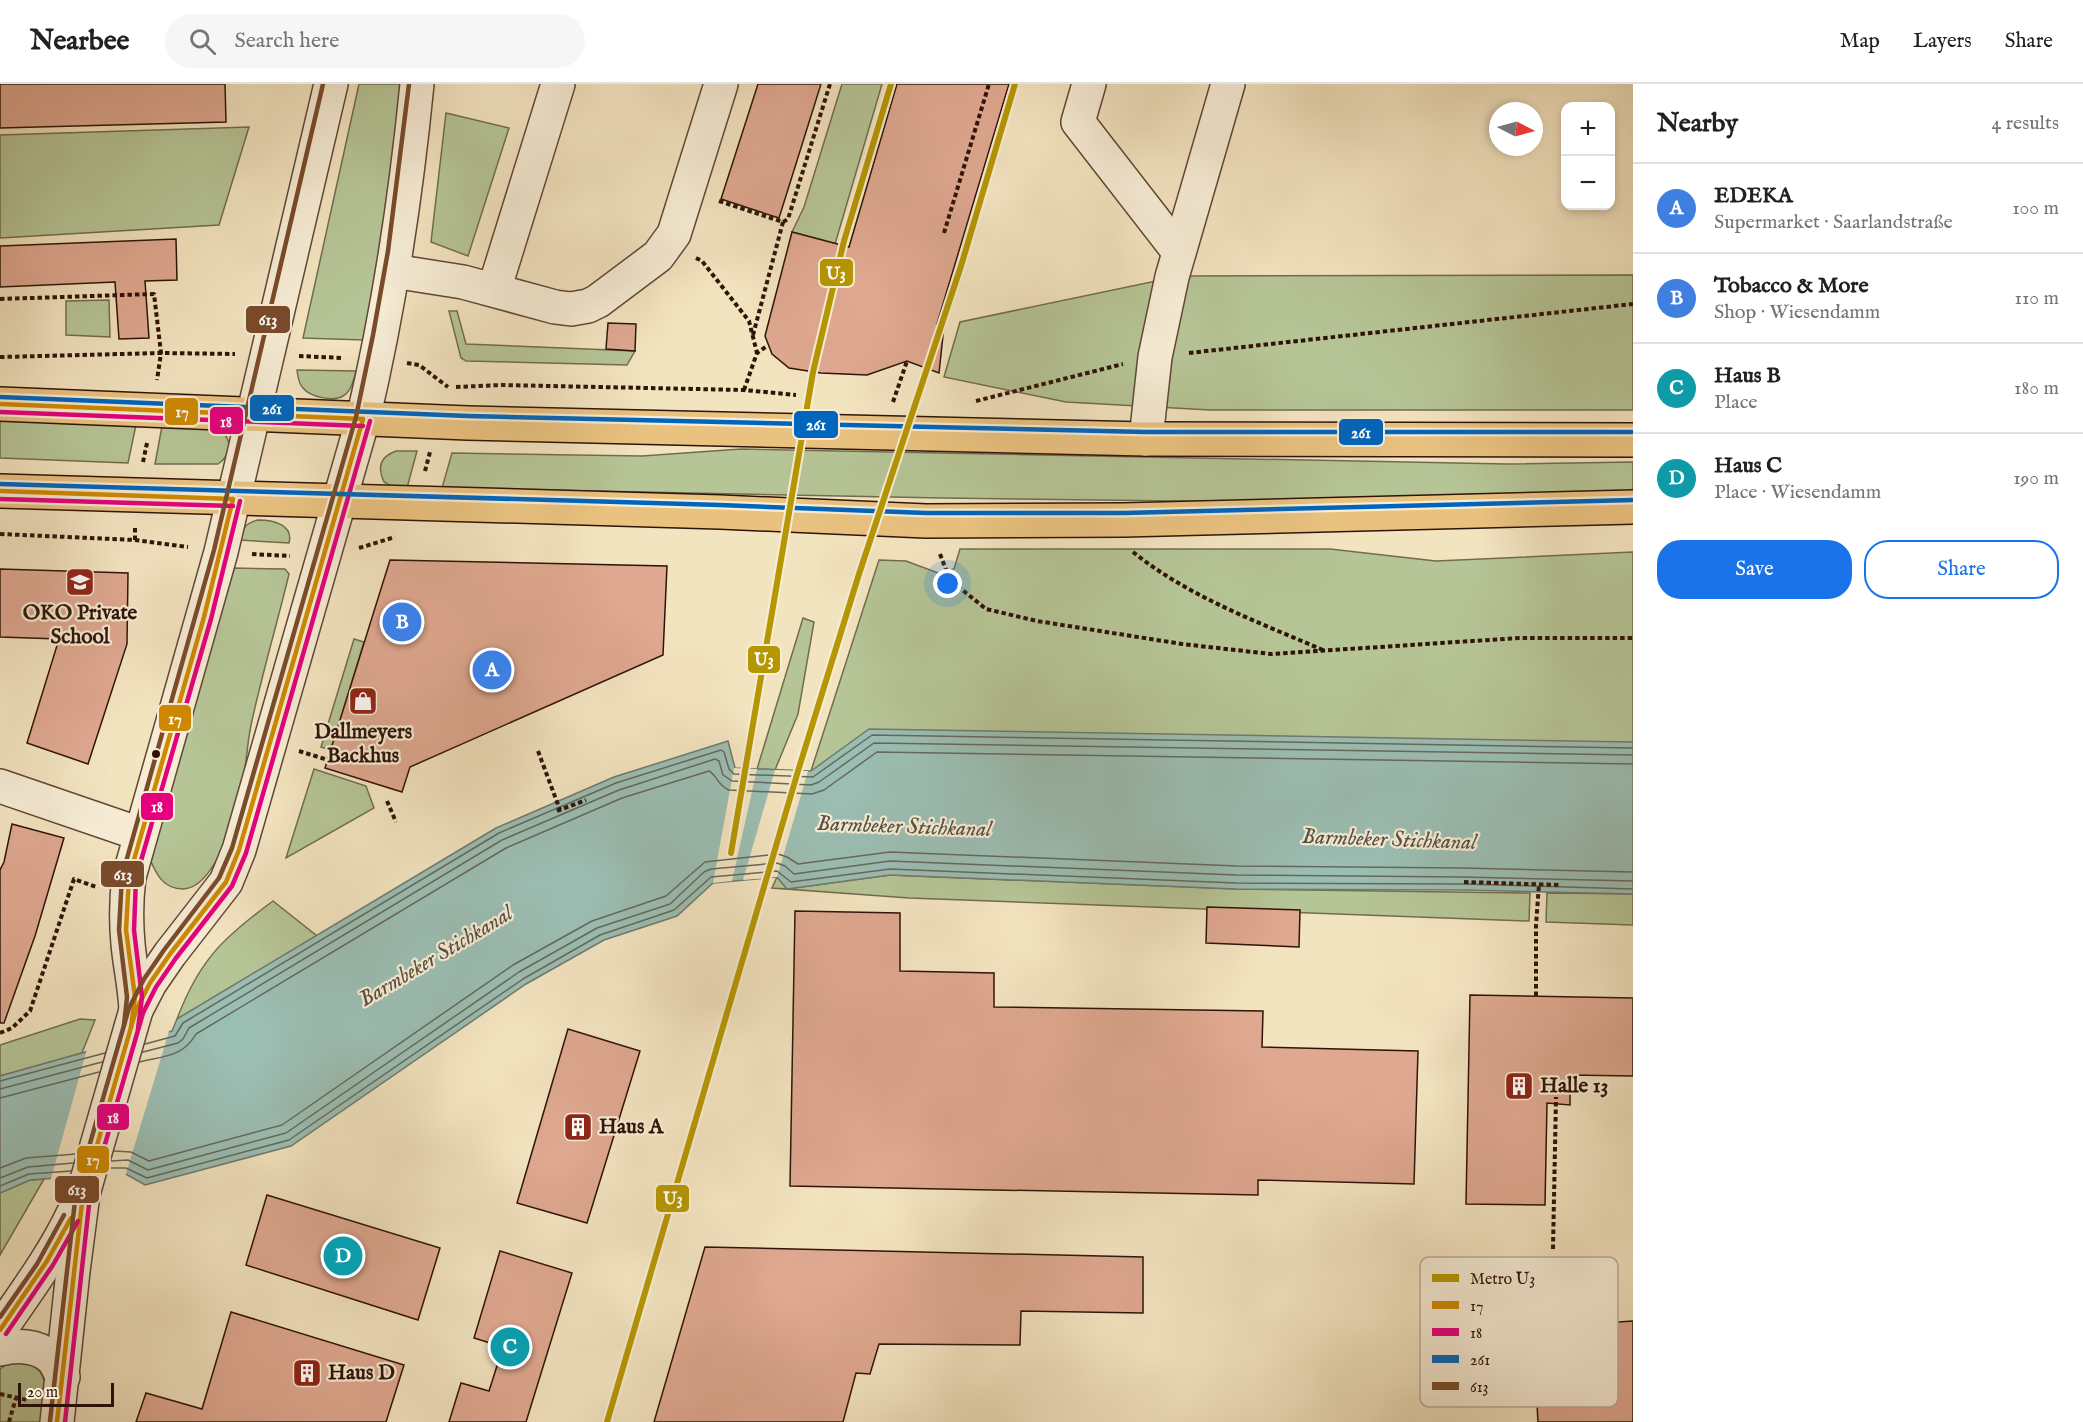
<!DOCTYPE html>
<html lang="en">
<head>
<meta charset="utf-8">
<style>
  :root { --surface:#fff; --page:#f6f6f6; --text:#202124; --muted:#757577; --line:#e0e0e0; --accent:#1a73e8 }
  body { margin:0; font-family:"IM FELL English",serif; background:var(--page); color:var(--text) }
  .controls { position:absolute; right:18px; top:18px; display:grid; overflow:hidden; border-radius:12px; box-shadow:0 3px 9px #0003 }
  .controls button { width:54px; height:54px; display:grid; place-items:center; padding:0; border:0; border-bottom:2px solid var(--line); background:var(--surface); color:var(--text); font:30px sans-serif }
  .compass { position:absolute; left:1489px; top:18px; width:54px; height:54px; border-radius:50%; background:var(--surface); box-shadow:0 3px 9px #0003; rotate:96deg }
  .scale { position:absolute; left:18px; bottom:15px; width:96px; box-sizing:border-box; padding-left:6px; border:3px solid #2f1307; border-top:0; font-size:16px; line-height:21px; white-space:nowrap; color:#2f1307; -webkit-text-stroke:4px #f7edd6; paint-order:stroke }
  .you { position:absolute; left:948px; top:500px; width:21px; height:21px; margin:-15px; border:4px solid #fff; border-radius:50%; background:#1a73e8; box-shadow:0 0 0 9px #1a73e833 }
  .badge { display:grid; place-items:center; width:39px; height:39px; border-radius:50%; background:var(--accent); color:#fff; font-size:20px; font-weight:700 }
  .pin { position:absolute; translate:-50% -50%; border:3px solid #fff; box-shadow:0 2px 6px #0006 }
  .list { margin:0; padding:0; list-style:none }
  h2 { display:flex; justify-content:space-between; align-items:center; height:78px; margin:0; padding:0 24px; font-size:26px }
  h2 small { font-size:20px; font-weight:400; color:var(--muted) }
  .list li { display:grid; grid-template-columns:39px 1fr auto; gap:18px; align-items:center; box-sizing:border-box; height:90px; padding:0 24px; border-top:2px solid var(--line) }
  .list b { display:block; font-size:22px; white-space:nowrap }
  .list p { margin:0; font-size:20px; white-space:nowrap; color:var(--muted) }
  .list em { font-size:20px; font-style:normal; color:var(--muted) }
  .actions { display:flex; gap:12px; padding:18px 24px }
  .actions a { flex:1; padding:14px 0; border:2px solid var(--accent); border-radius:24px; text-align:center; font-size:21px; color:var(--accent) }
  .actions .main { background:var(--accent); color:#fff }
  .icon { flex:none; width:33px; height:33px; fill:none; stroke:currentColor; stroke-width:2; stroke-linecap:round; stroke-linejoin:round }
  .map { position:relative; flex:none; width:1633px; height:1338px; overflow:hidden }
  header { display:flex; align-items:center; gap:36px; box-sizing:border-box; height:84px; padding:0 30px; background:var(--surface); border-bottom:2px solid var(--line) }
  header strong { font-size:28px }
  nav { display:flex; gap:33px; margin-inline-start:auto; font-size:21px }
  .search { width:420px; height:54px; background:var(--page); display:flex; align-items:center; gap:15px; box-sizing:border-box; padding:0 21px; border-radius:33px; color:var(--muted); font-size:22px }
  main { display:flex }
  aside { flex:1; background:var(--surface) }
  .map>svg:first-child { display:block }
  .green { fill:#b6c596; stroke:#726c4e; stroke-width:1.5 }
  .water { fill:#9bbeb3; stroke:#707a6e; stroke-width:1.5 }
  .pier { fill:#f3e4c0 }
  .lines { fill:none; stroke-linecap:round; stroke-linejoin:round }
  .shore { stroke:#65685d; stroke-width:1.5 }
  .building { fill:#dfa890; stroke:#2f1307; stroke-width:1.5 }
  .minor-casing { stroke:#604735; stroke-width:36 }
  .major-casing { stroke:#2f1307; stroke-width:36 }
  .path { stroke:#2f1307; stroke-width:4; stroke-dasharray:4.5 3; stroke-linecap:butt }
  .minor { stroke:#f7edd6; stroke-width:33 }
  .major { stroke:#eac280; stroke-width:33 }
  .bus-1-casing { stroke:#f7edd6; stroke-width:9 }
  .bus-2-casing { stroke:#f7edd6; stroke-width:9 }
  .bus-3-casing { stroke:#f7edd6; stroke-width:9 }
  .bus-4-casing { stroke:#f7edd6; stroke-width:9 }
  .bus-1 { stroke:#cf8901; stroke-width:4.5 }
  .bus-2 { stroke:#e5007d; stroke-width:4.5 }
  .bus-3 { stroke:#0065bd; stroke-width:4.5 }
  .bus-4 { stroke:#7a4b2a; stroke-width:4.5 }
  .metro-1-casing { stroke:#f7edd6; stroke-width:10 }
  .metro-1 { stroke:#b69602; stroke-width:6 }
  .bus-dot { fill:#2f1307; stroke:#f7edd6; stroke-width:2 }
  .labels { text-anchor:middle; dominant-baseline:central; stroke-width:4.5; stroke-linejoin:round; paint-order:stroke }
  .poi-label { font-size:21px; font-weight:bold; fill:#2f1307; stroke:#f7edd6; text-anchor:start }
  .water-label { font-size:22px; font-style:italic; fill:#554f43; stroke:#f7edd6 }
  .key { fill:#f7edd6; stroke:#bbac98; stroke-width:1.5 }
  .key-label { font-size:16px; fill:#2f1307 }
  .line-badge { stroke:#f7edd6; stroke-width:2 }
  .badge-label { font-size:16px; text-anchor:middle; font-weight:bold; fill:#fff }
</style>
</head>
<body>
<header>
<strong>Nearbee</strong>
<div class="search"><svg class="icon" aria-label="search" viewBox="0 0 24 24"><circle cx="10" cy="10" r="6"/><path d="M15 15l6 6"/></svg>Search here</div>
<nav><a>Map</a><a>Layers</a><a>Share</a></nav>
</header>
<main>
<div class="map">
<svg width="1633" height="1338" viewBox="0 0 1633 1338">
  <rect width="100%" height="100%" fill="#f3e4c0"/>
  <filter id="stains"><feTurbulence type="fractalNoise" baseFrequency=".00333" numOctaves="4"/><feColorMatrix values="0 0 0 0 .2 0 0 0 0 .09 0 0 0 0 .02 0 0 0 .5 -.17"/></filter>
  <radialGradient id="worn" r=".72"><stop offset=".6" stop-color="#630" stop-opacity="0"/><stop offset="1" stop-color="#630" stop-opacity=".3"/></radialGradient>
  <g class="green">
    <path d="M359,0h42c-8,86 -20,171 -37,256l-61,-2z"/>
    <polygon points="842,0 882,0 835,160 792,148 804,123"/>
    <polygon points="446,29 509,44 468,172 431,158"/>
    <polygon points="249,43 219,141 0,154 0,51"/>
    <polygon points="1633,191 1633,326 1210,326 1066,318 944,293 960,238 1180,192"/>
    <polygon points="109,216 110,253 66,251 66,217"/>
    <polygon points="449,227 457,227 466,260 635,267 627,281 466,277 461,274"/>
    <path d="M297,286l59,1c-2,8 -5,21 -13,25 -10,6 -33,1 -40,-8 -5,-5 -5,-12 -6,-18z"/>
    <polygon points="0,337 136,341 128,379 0,374"/>
    <path d="M162,342c18,1 65,-7 67,19 0,8 -5,15 -11,19h-63z"/>
    <polygon points="741,365 1507,380 1633,378 1633,407 1258,418 942,414 442,404 452,369 642,372"/>
    <path d="M396,367h21l-10,37 -16,-2 -7,-4c-7,-15 -4,-25 12,-31z"/>
    <path d="M258,436c14,0 36,4 31,23l-50,-3c3,-12 7,-17 19,-20z"/>
    <polygon points="960,465 1330,465 1436,477 1633,468 1633,658 811,687 879,476 906,477 938,489 954,485"/>
    <path d="M232,484l53,1 4,5c-12,50 -27,100 -38,151 -4,20 -5,42 -9,63 -5,27 -27,100 -59,101 -20,0 -27,-15 -34,-32l70,-238z"/>
    <polygon points="803,534 814,538 798,630 775,686 757,685"/>
    <polygon points="354,555 364,558 331,666 321,663"/>
    <polygon points="314,685 366,702 374,724 286,774"/>
    <polygon points="890,791 1236,805 1530,809 1529,837 909,814 772,804 777,793 787,805"/>
    <polygon points="1547,809 1633,810 1633,841 1546,838"/>
    <path d="M273,817l44,35 -140,83c22,-59 47,-82 96,-118z"/>
    <polygon points="80,935 95,936 82,969 0,992 0,961"/>
    <polygon points="44,1095 0,1171 0,1109 30,1096"/>
    <path d="M9,1279c6,0 15,-2 20,0 22,7 17,42 16,59h-45v-53z"/>
  </g>
  <polygon class="water" points="869,645 1633,658 1633,810 1462,806 1236,805 890,791 787,805 777,793 713,799 677,832 604,856 526,900 291,1062 145,1101 124,1089 30,1096 0,1109 0,992 82,969 172,947 177,935 496,744 614,693 728,657 735,684 811,687"/>
  <g class="pier">
    <polygon points="734,684 757,685 732,797 713,799"/>
    <polygon points="775,686 808,687 777,793 743,796"/>
    <polygon points="170,944 125,1093 50,1098 87,965"/>
  </g>
  <g class="lines">
    <g class="shore">
      <polyline points="145,960 175,952 183,939 499,749 616,699 721,666 724,668 729,685 734,690 813,693 872,651 1633,664"/>
      <polyline points="143,968 178,959 183,955 189,944 502,756 619,706 715,675 719,677 723,691 732,697 811,701 819,698 874,659 1633,671"/>
      <path d="M140,978c24,-6 43,-5 56,-28l310,-186 116,-50 87,-27c8,4 8,14 20,19l83,4 12,-4 53,-38 756,12"/>
      <polyline points="0,997 105,969"/>
      <polyline points="0,1005 102,978"/>
      <polyline points="0,1014 99,988"/>
      <polyline points="114,1067 131,1068 149,1077 282,1041 513,881 592,837 666,812 705,778 778,770 787,773 798,780 890,768 1237,782 1462,784 1633,788"/>
      <polyline points="111,1077 128,1076 148,1086 286,1049 519,888 597,844 670,820 704,788 711,785 777,779 785,782 794,790 890,777 1236,791 1462,793 1633,797"/>
      <polyline points="0,1084 26,1074 76,1070"/>
      <polyline points="109,1084 126,1084 147,1094 289,1056 523,895 600,851 674,826 711,793 777,787 791,798 890,785 1236,799 1462,800 1633,805"/>
      <polyline points="0,1094 28,1083 73,1079"/>
      <polyline points="0,1102 29,1090 71,1087"/>
    </g>
  </g>
  <g class="building">
    <polygon points="0,0 225,0 226,38 0,44"/>
    <polygon points="758,0 821,0 779,134 721,115"/>
    <polygon points="897,0 1009,0 937,240 944,242 939,289 907,277 867,291 821,289 789,284 772,270 765,252 792,148 849,163"/>
    <polygon points="176,155 177,196 145,197 149,254 119,255 115,198 0,203 0,162"/>
    <polygon points="608,239 636,240 635,267 606,265"/>
    <polygon points="390,476 667,482 663,571 410,683 402,708 325,684"/>
    <polygon points="0,485 128,489 127,560 88,680 27,659 59,555 0,553"/>
    <polygon points="12,740 64,754 35,852 4,939 0,939 0,786 4,778"/>
    <polygon points="1207,823 1300,826 1299,863 1206,859"/>
    <polygon points="795,827 900,829 900,887 994,889 994,923 1263,927 1262,963 1418,967 1414,1100 1258,1096 1258,1111 790,1102"/>
    <polygon points="1470,911 1633,914 1633,992 1570,991 1570,1021 1547,1019 1545,1121 1466,1120"/>
    <polygon points="568,945 640,967 587,1139 517,1119"/>
    <polygon points="267,1111 440,1164 418,1236 246,1181"/>
    <polygon points="705,1163 1143,1173 1143,1229 1021,1227 1020,1261 879,1260 870,1290 856,1289 843,1338 654,1338"/>
    <polygon points="500,1167 572,1189 526,1338 449,1338 461,1299 489,1307 503,1263 474,1254"/>
    <polygon points="231,1228 404,1281 386,1338 136,1338 146,1309 202,1325"/>
    <polygon points="1559,1233 1559,1242 1633,1237 1633,1338 1538,1338 1532,1234"/>
  </g>
  <g class="lines">
    <g class="minor-casing">
      <g id="minor">
        <polyline points="1089,0 1078,38 1179,168"/>
        <polyline points="393,187 463,198 555,223 571,225 588,222 598,217 658,172 674,150 721,0"/>
        <polyline points="494,206 558,0"/>
        <polyline points="1146,355 1155,273 1172,193 1228,0"/>
        <polyline points="0,702 140,750"/>
        <path d="M136,926c-1,-23 -6,-44 -8,-66 -2,-22 -2,-44 1,-67l92,-325 110,-468"/>
        <path d="M0,1246c26,-38 53,-74 73,-116"/>
        <path d="M0,1265c16,-4 37,-4 50,8 6,4 9,14 13,20"/>
        <path d="M57,1338l16,-151 10,-77 53,-184 14,-27 20,-29 56,-72 13,-32 124,-431c26,-110 43,-223 54,-335"/>
      </g>
    </g>
    <g class="major-casing">
      <g id="major">
        <polyline points="0,320 468,339 1146,355 1633,356"/>
        <polyline points="0,407 720,428 926,437 1124,436 1633,423"/>
      </g>
    </g>
    <g class="path">
      <polyline points="719,117 783,138 788,135 830,0"/>
      <polyline points="944,149 989,0"/>
      <polyline points="696,174 702,177 749,237 757,269"/>
      <polyline points="0,215 154,210 161,269 157,296"/>
      <polyline points="753,251 783,138"/>
      <polyline points="1189,269 1633,220"/>
      <polyline points="299,272 343,274"/>
      <polyline points="0,273 161,269 235,270"/>
      <polyline points="407,279 419,281 448,303"/>
      <polyline points="456,303 501,301 744,306 796,311"/>
      <polyline points="744,306 757,269 767,262"/>
      <polyline points="976,317 1123,280"/>
      <polyline points="893,318 907,277"/>
      <polyline points="143,378 147,359"/>
      <polyline points="425,387 430,368"/>
      <polyline points="0,450 135,456 188,463"/>
      <polyline points="135,456 135,442"/>
      <polyline points="359,464 395,453"/>
      <path d="M1133,468c56,45 125,70 190,98"/>
      <polyline points="252,470 290,472"/>
      <polyline points="940,470 950,496 986,525 1037,537 1182,560 1271,570 1519,554 1633,554"/>
      <polyline points="299,667 328,676"/>
      <polyline points="538,667 560,726"/>
      <polyline points="387,717 396,738"/>
      <polyline points="557,727 586,716"/>
      <polyline points="1464,798 1560,801"/>
      <polyline points="1536,912 1536,841 1539,800"/>
      <polyline points="0,949 12,944 30,927 74,795 96,803"/>
      <polyline points="1553,1165 1556,1013"/>
      <polyline points="0,1310 27,1316"/>
      <polyline points="9,1338 16,1314"/>
    </g>
    <use href="#minor" class="minor"/>
    <use href="#major" class="major"/>
    <g class="bus-1-casing">
      <g id="bus-1">
        <polyline points="0,320 363,335"/>
        <polyline points="0,407 233,415"/>
        <polyline points="131,943 135,913 126,846 129,793 204,533 233,415"/>
        <polyline points="0,1246 47,1177 71,1134"/>
        <polyline points="57,1338 83,1110 136,926 150,899 170,870 226,798 239,766 363,335"/>
      </g>
    </g>
    <g class="bus-2-casing">
      <g id="bus-2">
        <polyline points="0,328 363,342"/>
        <polyline points="0,415 233,422"/>
        <polyline points="138,945 142,913 134,846 136,794 211,535 240,417"/>
        <polyline points="6,1250 53,1181 78,1137"/>
        <polyline points="65,1338 90,1112 143,929 156,903 176,874 232,802 246,769 370,337"/>
      </g>
    </g>
    <g class="bus-3-casing">
      <g id="bus-3">
        <polyline points="0,313 468,332 1146,348 1633,348"/>
        <polyline points="0,400 720,421 926,429 1124,429 1633,416"/>
      </g>
    </g>
    <g class="bus-4-casing">
      <g id="bus-4">
        <polyline points="124,941 127,913 119,846 122,792 214,466 323,0"/>
        <polyline points="0,1233 37,1180 64,1131"/>
        <polyline points="50,1337 76,1108 129,924 144,895 164,866 219,794 232,764 356,333 373,251 388,167 409,0"/>
      </g>
    </g>
    <use href="#bus-1" class="bus-1"/>
    <use href="#bus-2" class="bus-2"/>
    <use href="#bus-3" class="bus-3"/>
    <use href="#bus-4" class="bus-4"/>
    <g class="metro-1-casing">
      <g id="metro-1">
        <polyline points="731,769 813,288 844,157 891,0"/>
        <polyline points="607,1338 798,687 859,490 961,182 1015,0"/>
      </g>
    </g>
    <use href="#metro-1" class="metro-1"/>
  </g>
  <defs>
    <g id="school-square" transform="scale(1.5)"><rect x="-9" y="-9" width="18" height="18" rx="4" fill="#8f2418" stroke="#f7edd6"/><path d="M0-5L7-2L0 1L-7-2ZM-4 1L0 2.5L4 1V4Q0 6-4 4Z" fill="#fff"/></g>
    <g id="shop-square" transform="scale(1.5)"><rect x="-9" y="-9" width="18" height="18" rx="4" fill="#8f2418" stroke="#f7edd6"/><path d="M-5-2.5h2.3a2.7 3.5 0 0 1 5.4 0H5L5.5 6h-11ZM-1.5-2.5h3a1.5 2.3 0 0 0-3 0Z" fill="#fff"/></g>
    <g id="building-square" transform="scale(1.5)"><rect x="-9" y="-9" width="18" height="18" rx="4" fill="#8f2418" stroke="#f7edd6"/><path d="M-4-6H4V6H1V3H-1V6H-4ZM-2.5-4.3h1.7v1.8h-1.7ZM.8-4.3h1.7v1.8H.8ZM-2.5-1h1.7V.8h-1.7ZM.8-1h1.7V.8H.8Z" fill="#fff"/></g>
  </defs>
  <g fill-rule="evenodd">
    <use href="#school-square" x="80" y="498"/>
    <use href="#shop-square" x="363" y="617"/>
    <use href="#building-square" x="1519" y="1002"/>
    <use href="#building-square" x="578" y="1043"/>
    <use href="#building-square" x="307" y="1289"/>
  </g>
  <circle class="bus-dot" cx="156" cy="670" r="5"/>
  <g class="labels">
    <g class="poi-label">
      <text x="80" y="529" text-anchor="middle">OKO Private<tspan x="80" dy="24">School</tspan></text>
      <text x="363" y="648" text-anchor="middle">Dallmeyers<tspan x="363" dy="24">Backhus</tspan></text>
      <text x="1540" y="1002">Halle 13</text>
      <text x="599" y="1043">Haus A</text>
      <text x="328" y="1289">Haus D</text>
    </g>
    <g class="water-label">
      <text transform="translate(904 743) rotate(2)">Barmbeker Stichkanal</text>
      <text transform="translate(1389 756) rotate(2)">Barmbeker Stichkanal</text>
      <text transform="translate(436 873) rotate(-31)">Barmbeker Stichkanal</text>
    </g>
  </g>
  <rect x="1420" y="1173" width="198" height="150" rx="9" class="key"/>
  <rect x="1432" y="1190" width="27" height="8" fill="#b69602"/>
  <rect x="1432" y="1217" width="27" height="8" fill="#cf8901"/>
  <rect x="1432" y="1244" width="27" height="8" fill="#e5007d"/>
  <rect x="1432" y="1271" width="27" height="8" fill="#0065bd"/>
  <rect x="1432" y="1298" width="27" height="8" fill="#7a4b2a"/>
  <g class="key-label">
    <text x="1470" y="1200">Metro U3</text>
    <text x="1470" y="1227">17</text>
    <text x="1470" y="1254">18</text>
    <text x="1470" y="1281">261</text>
    <text x="1470" y="1308">613</text>
  </g>
  <g class="line-badge">
    <rect x="819" y="174" width="35" height="29" rx="6" fill="#b69602"/>
    <rect x="245" y="221" width="46" height="29" rx="6" fill="#7a4b2a"/>
    <rect x="249" y="310" width="46" height="28" rx="6" fill="#0065bd"/>
    <rect x="164" y="313" width="35" height="29" rx="6" fill="#cf8901"/>
    <rect x="209" y="322" width="35" height="29" rx="6" fill="#e5007d"/>
    <rect x="793" y="326" width="46" height="29" rx="6" fill="#0065bd"/>
    <rect x="1338" y="334" width="46" height="28" rx="6" fill="#0065bd"/>
    <rect x="747" y="561" width="34" height="29" rx="6" fill="#b69602"/>
    <rect x="158" y="620" width="34" height="28" rx="6" fill="#cf8901"/>
    <rect x="140" y="708" width="34" height="29" rx="6" fill="#e5007d"/>
    <rect x="100" y="776" width="45" height="28" rx="6" fill="#7a4b2a"/>
    <rect x="96" y="1019" width="34" height="28" rx="6" fill="#e5007d"/>
    <rect x="76" y="1061" width="34" height="29" rx="6" fill="#cf8901"/>
    <rect x="54" y="1091" width="46" height="29" rx="6" fill="#7a4b2a"/>
    <rect x="655" y="1100" width="35" height="29" rx="6" fill="#b69602"/>
  </g>
  <g class="badge-label">
    <text x="836" y="195">U3</text>
    <text x="268" y="241">613</text>
    <text x="272" y="330">261</text>
    <text x="182" y="333">17</text>
    <text x="226" y="343">18</text>
    <text x="816" y="346">261</text>
    <text x="1361" y="354">261</text>
    <text x="764" y="581">U3</text>
    <text x="175" y="640">17</text>
    <text x="157" y="728">18</text>
    <text x="123" y="796">613</text>
    <text x="113" y="1039">18</text>
    <text x="93" y="1081">17</text>
    <text x="77" y="1111">613</text>
    <text x="673" y="1120">U3</text>
  </g>
  <rect width="100%" height="100%" filter="url(#stains)"/>
  <rect width="100%" height="100%" fill="url(#worn)"/>
</svg>
<div class="controls">
<button>+</button>
<button>−</button>
</div>
<svg class="compass" viewBox="-18 -18 36 36"><path d="M0-13l5 13h-10z" fill="#e53935"/><path d="M0 13l5-13h-10z" fill="#757577"/></svg>
<div class="scale">20 m</div>
<div class="you"></div>
<div class="pin badge" style="left:492px;top:586px;background:#3f7fe0">A</div>
<div class="pin badge" style="left:402px;top:538px;background:#3f7fe0">B</div>
<div class="pin badge" style="left:510px;top:1263px;background:#0f9aa8">C</div>
<div class="pin badge" style="left:343px;top:1172px;background:#0f9aa8">D</div>
</div>
<aside>
<h2>Nearby<small>4 results</small></h2>
<ul class="list">
<li><span class="badge" style="background:#3f7fe0">A</span><div><b>EDEKA</b><p>Supermarket · Saarlandstraße</p></div><em>100 m</em></li>
<li><span class="badge" style="background:#3f7fe0">B</span><div><b>Tobacco &amp; More</b><p>Shop · Wiesendamm</p></div><em>110 m</em></li>
<li><span class="badge" style="background:#0f9aa8">C</span><div><b>Haus B</b><p>Place</p></div><em>180 m</em></li>
<li><span class="badge" style="background:#0f9aa8">D</span><div><b>Haus C</b><p>Place · Wiesendamm</p></div><em>190 m</em></li>
</ul>
<div class="actions"><a class="main">Save</a><a>Share</a></div>
</aside>
</main>
</body>
</html>
